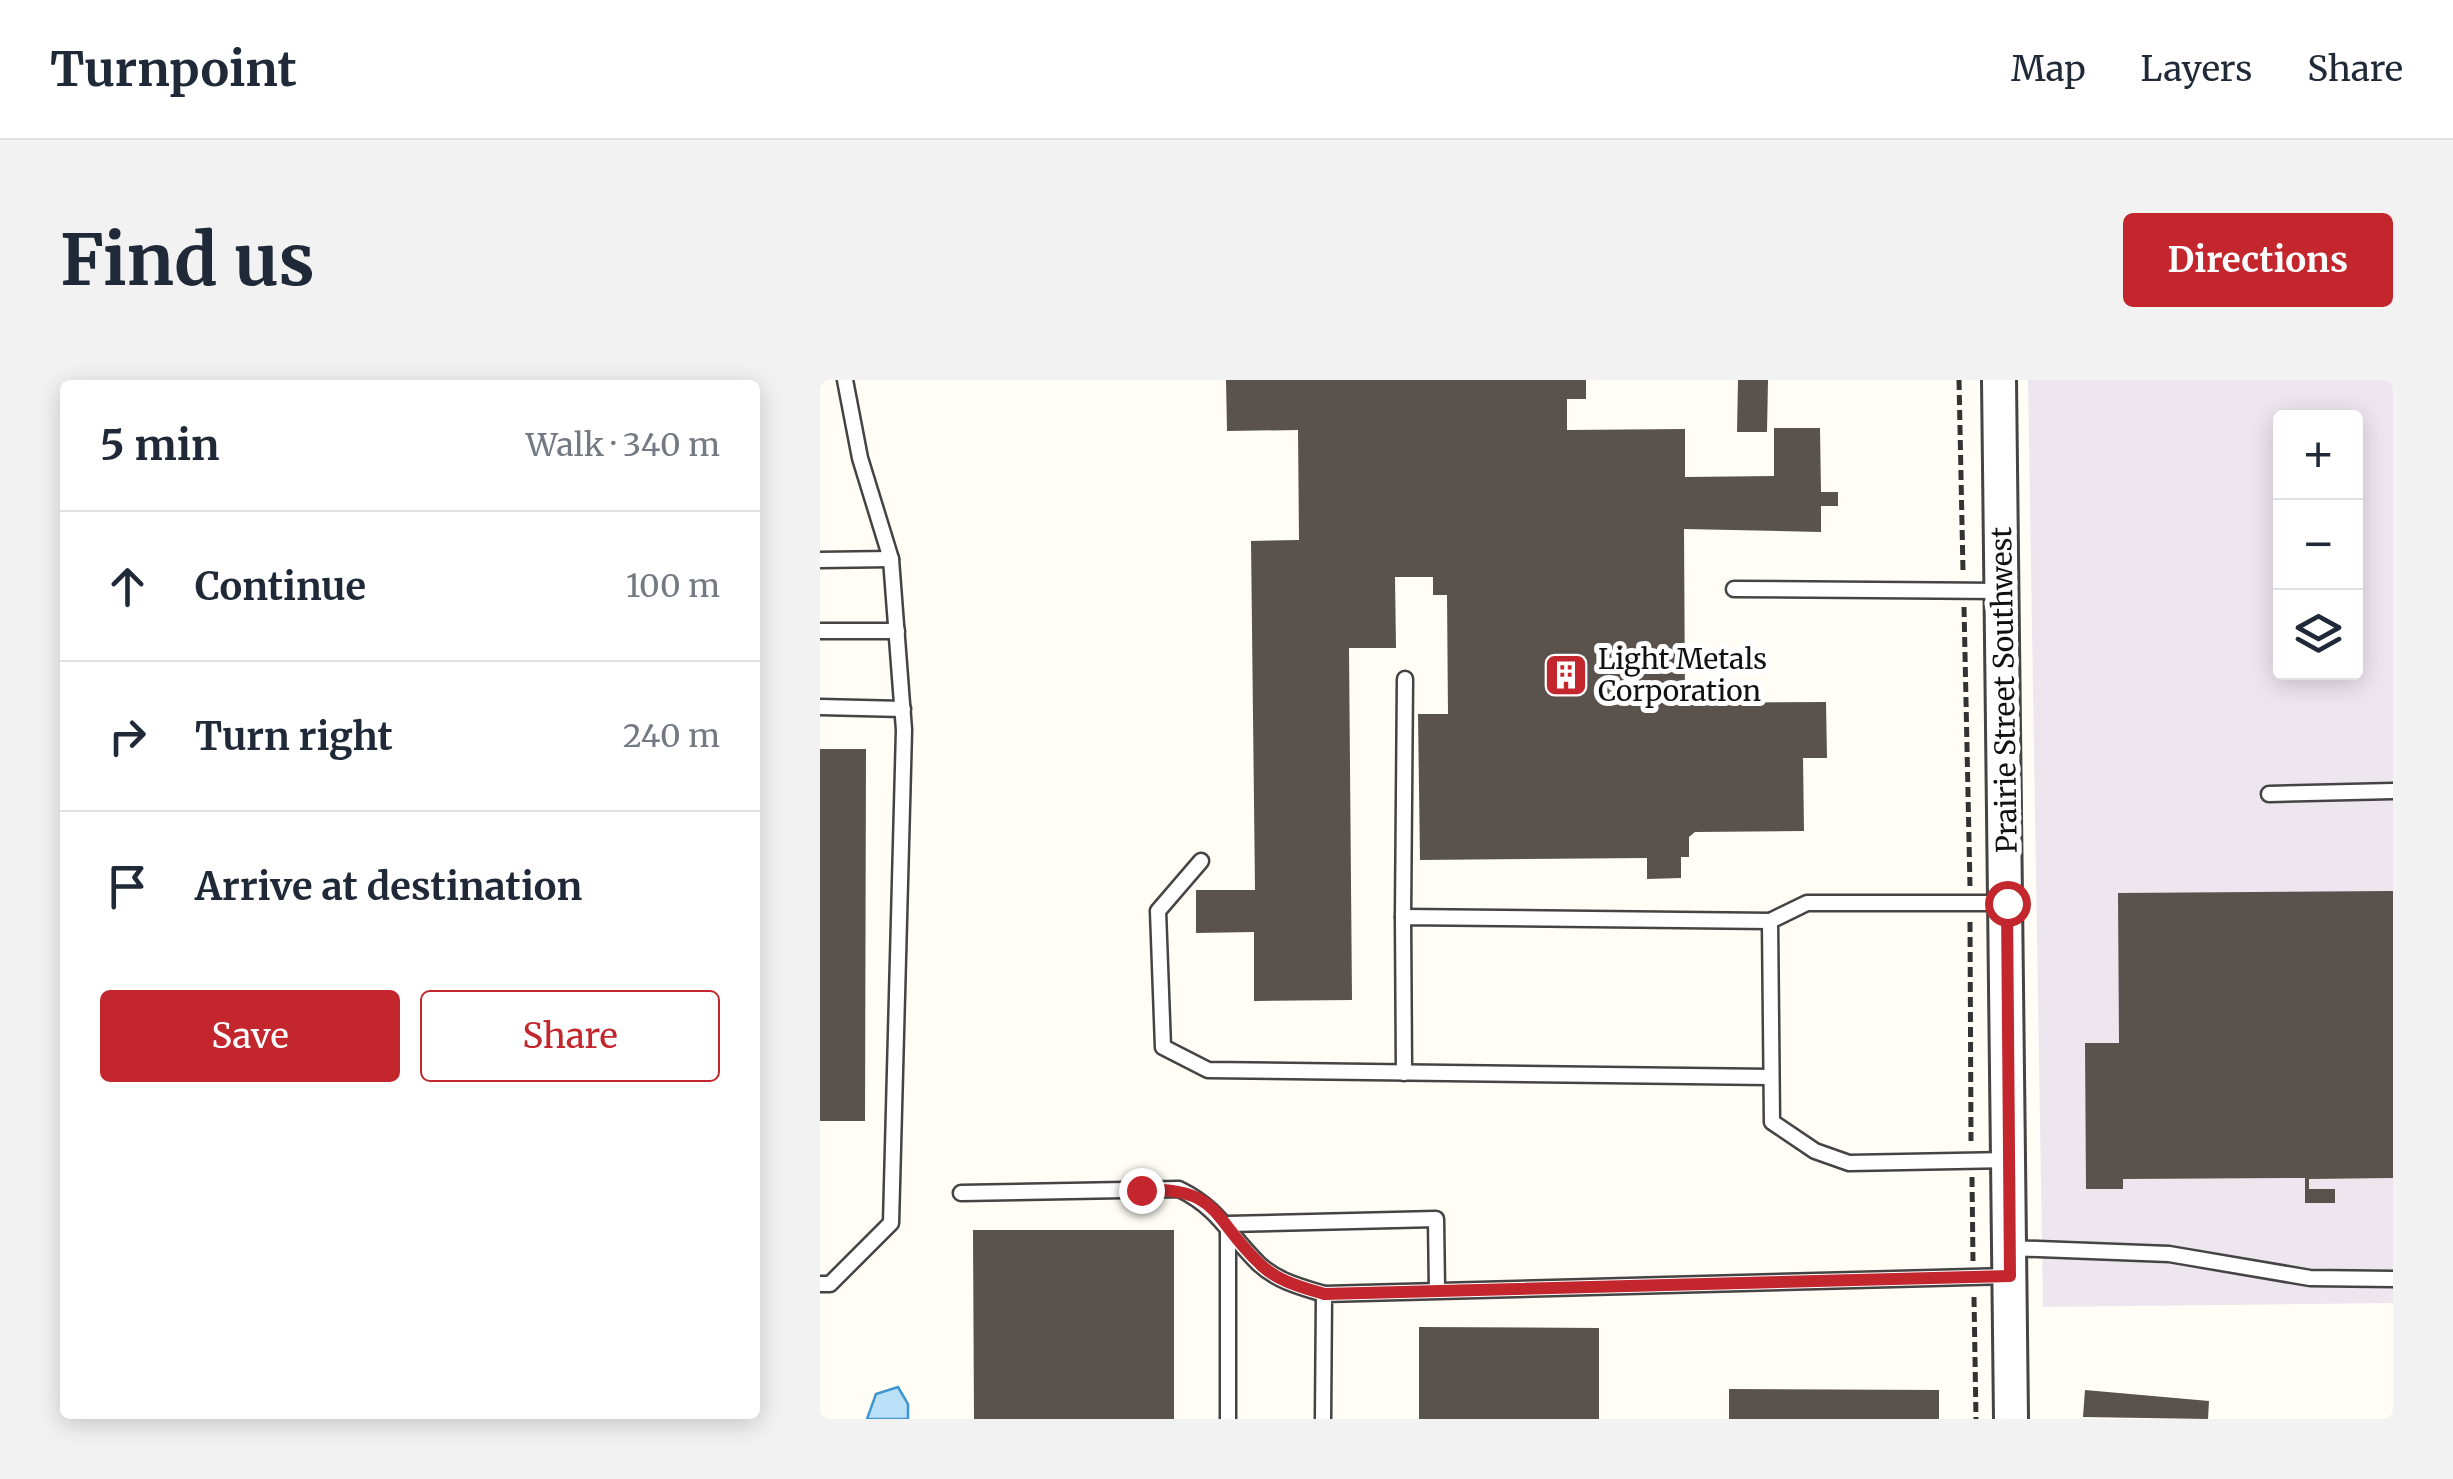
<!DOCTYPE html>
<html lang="en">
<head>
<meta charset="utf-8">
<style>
  :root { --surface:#fff; --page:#f2f2f3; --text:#1f2937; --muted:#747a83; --line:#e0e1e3; --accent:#c4262e }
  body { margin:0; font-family:Merriweather,serif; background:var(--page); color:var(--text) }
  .controls { position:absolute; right:30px; top:30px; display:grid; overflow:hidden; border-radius:10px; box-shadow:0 5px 25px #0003 }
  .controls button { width:90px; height:90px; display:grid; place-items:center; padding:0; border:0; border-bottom:2px solid var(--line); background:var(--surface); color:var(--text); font:50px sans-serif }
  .stop { position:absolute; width:30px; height:30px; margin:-22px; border:8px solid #c4262e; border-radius:50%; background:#fff }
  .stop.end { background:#c4262e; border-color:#fff; box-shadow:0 2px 10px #0008 }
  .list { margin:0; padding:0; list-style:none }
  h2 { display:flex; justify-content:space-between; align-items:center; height:130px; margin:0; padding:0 40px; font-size:42px }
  h2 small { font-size:32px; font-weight:400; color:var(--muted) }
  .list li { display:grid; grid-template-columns:65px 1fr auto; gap:30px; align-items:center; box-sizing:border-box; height:150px; padding:0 40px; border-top:2px solid var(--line) }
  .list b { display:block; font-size:38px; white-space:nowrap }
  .list em { font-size:32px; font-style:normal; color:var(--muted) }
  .actions { display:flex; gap:20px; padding:30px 40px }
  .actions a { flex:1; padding:22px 0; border:2px solid var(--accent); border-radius:10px; text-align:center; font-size:35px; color:var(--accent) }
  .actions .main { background:var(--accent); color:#fff }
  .icon { flex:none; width:55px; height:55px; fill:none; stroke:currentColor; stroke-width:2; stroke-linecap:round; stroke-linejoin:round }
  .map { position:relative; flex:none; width:1573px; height:1039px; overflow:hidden; border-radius:10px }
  header { display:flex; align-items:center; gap:60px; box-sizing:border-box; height:140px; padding:0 50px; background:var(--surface); border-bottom:2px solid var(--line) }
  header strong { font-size:48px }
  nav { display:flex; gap:55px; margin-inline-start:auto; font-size:35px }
  .intro { display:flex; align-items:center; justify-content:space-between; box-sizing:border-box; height:240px; padding:0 60px }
  h1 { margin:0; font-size:70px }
  .button { padding:25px 45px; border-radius:10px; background:var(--accent); color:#fff; font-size:35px; font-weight:700 }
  main { display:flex; gap:60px; padding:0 60px }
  aside { flex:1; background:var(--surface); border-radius:10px; box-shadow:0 5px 25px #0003 }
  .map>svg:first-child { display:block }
  .industrial { fill:#eee6ef; fill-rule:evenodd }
  .water { fill:#b9e0f7; stroke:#3f96cf; stroke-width:2.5 }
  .building { fill:#5a524d }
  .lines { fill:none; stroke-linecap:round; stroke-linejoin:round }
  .service-casing { stroke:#444; stroke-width:19 }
  .tertiary-casing { stroke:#444; stroke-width:38 }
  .path { stroke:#333; stroke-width:5; stroke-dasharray:10 5; stroke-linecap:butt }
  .service { stroke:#fff; stroke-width:14 }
  .tertiary { stroke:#fff; stroke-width:32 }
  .route { stroke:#c4262e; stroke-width:12 }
  .labels { text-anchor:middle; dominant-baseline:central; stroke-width:10; stroke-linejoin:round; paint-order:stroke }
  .poi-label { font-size:28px; fill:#111; stroke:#fff; text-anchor:start }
  .street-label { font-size:28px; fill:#111; stroke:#fff }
</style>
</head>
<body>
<header>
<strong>Turnpoint</strong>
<nav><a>Map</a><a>Layers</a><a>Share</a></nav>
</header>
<div class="intro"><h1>Find us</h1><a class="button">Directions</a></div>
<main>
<aside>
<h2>5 min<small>Walk · 340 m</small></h2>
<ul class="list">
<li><svg class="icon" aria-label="ahead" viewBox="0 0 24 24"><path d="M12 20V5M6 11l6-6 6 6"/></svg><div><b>Continue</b></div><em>100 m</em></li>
<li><svg class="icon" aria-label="right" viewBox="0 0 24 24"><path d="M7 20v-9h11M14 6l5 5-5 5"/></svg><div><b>Turn right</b></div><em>240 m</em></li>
<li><svg class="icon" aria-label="arrive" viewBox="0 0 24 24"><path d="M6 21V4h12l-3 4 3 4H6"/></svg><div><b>Arrive at destination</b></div></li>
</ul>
<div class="actions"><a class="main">Save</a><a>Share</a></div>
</aside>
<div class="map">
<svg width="1573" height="1039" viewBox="0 0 1573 1039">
  <rect width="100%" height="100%" fill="#fffdf5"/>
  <path class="industrial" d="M1208,0h365v923l-350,4zM1460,38h76v254h-76z"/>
  <polygon class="water" points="78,1007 88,1024 88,1039 47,1039 56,1014"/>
  <g class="building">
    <polygon points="406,0 766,0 766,19 747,19 747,50 865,49 865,97 954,96 954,48 1000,48 1001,112 1018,112 1018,126 1001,126 1001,152 864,149 865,323 1006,322 1007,378 983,378 984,451 875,452 869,457 869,477 861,477 861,498 827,499 827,478 600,480 598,334 628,334 627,215 613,215 613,197 575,197 576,268 529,268 532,620 434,621 434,552 376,553 376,510 435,510 431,161 479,160 478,50 407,51"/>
    <polygon points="918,0 948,0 947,52 917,52"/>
    <polygon points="0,369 46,369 45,741 0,741"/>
    <polygon points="1573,511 1573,798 1489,799 1489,809 1515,809 1515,823 1485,823 1485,798 1303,799 1303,809 1266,809 1265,663 1299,663 1298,513"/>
    <polygon points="153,850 354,850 354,1039 154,1039"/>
    <polygon points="599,947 779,948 779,1039 599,1039"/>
    <polygon points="909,1009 1119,1010 1119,1039 909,1039"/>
    <polygon points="1265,1010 1389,1021 1388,1039 1263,1037"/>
  </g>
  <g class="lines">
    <g class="service-casing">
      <g id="service">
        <polyline points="0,180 71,179"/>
        <polyline points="914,209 1181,211"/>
        <polyline points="0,251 77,251"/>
        <polyline points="0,327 83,329"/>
        <polyline points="1449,414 1573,411"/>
        <polyline points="381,481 338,531 343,667 388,690 950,697"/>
        <polyline points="1186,523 987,523 950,541 952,742 995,771 1029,783 1189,780"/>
        <polyline points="583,537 585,299"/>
        <polyline points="584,693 583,537 950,541"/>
        <path d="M141,813l218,-4c41,20 49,45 80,75 18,17 42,23 65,30"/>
        <polyline points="1190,868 1349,874 1490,898 1573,899"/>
        <polyline points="0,904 10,904 71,843 84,350 71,179 40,78 25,0"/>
        <polyline points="408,1039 408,844 616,839 617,910"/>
        <polyline points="503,1039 504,914 1189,896"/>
      </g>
    </g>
    <g class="tertiary-casing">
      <polyline id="tertiary" points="1179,0 1191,1039"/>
    </g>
    <g class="path">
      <polyline points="1139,0 1143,191"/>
      <polyline points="1144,227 1150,506"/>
      <polyline points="1150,542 1151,761"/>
      <polyline points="1152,797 1153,881"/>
      <polyline points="1154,917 1156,1039"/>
    </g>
    <use href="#service" class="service"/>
    <use href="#tertiary" class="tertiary"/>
  </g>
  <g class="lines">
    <path class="route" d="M321,810c80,-3 70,28 119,74 17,17 41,23 64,30l686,-18 -3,-373"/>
  </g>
  <defs>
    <g id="building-square" transform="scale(2.25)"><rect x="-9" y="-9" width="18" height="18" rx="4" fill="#c4262e" stroke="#fff"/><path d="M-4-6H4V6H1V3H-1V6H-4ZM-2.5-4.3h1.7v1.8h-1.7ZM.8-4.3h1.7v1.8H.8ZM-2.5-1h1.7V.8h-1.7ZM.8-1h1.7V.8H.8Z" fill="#fff"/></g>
  </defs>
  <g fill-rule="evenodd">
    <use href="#building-square" x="746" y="295"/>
  </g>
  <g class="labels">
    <g class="poi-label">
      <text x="778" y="279">Light Metals<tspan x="778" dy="32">Corporation</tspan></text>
    </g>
    <g class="street-label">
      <text transform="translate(1184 310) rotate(-91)">Prairie Street Southwest</text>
    </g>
  </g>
</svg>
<div class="controls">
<button>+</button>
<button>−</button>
<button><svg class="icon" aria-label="layers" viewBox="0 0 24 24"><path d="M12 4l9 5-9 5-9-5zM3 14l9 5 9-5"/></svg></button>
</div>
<div class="stop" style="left:1187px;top:523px"></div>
<div class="stop end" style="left:321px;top:810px"></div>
</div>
</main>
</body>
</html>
